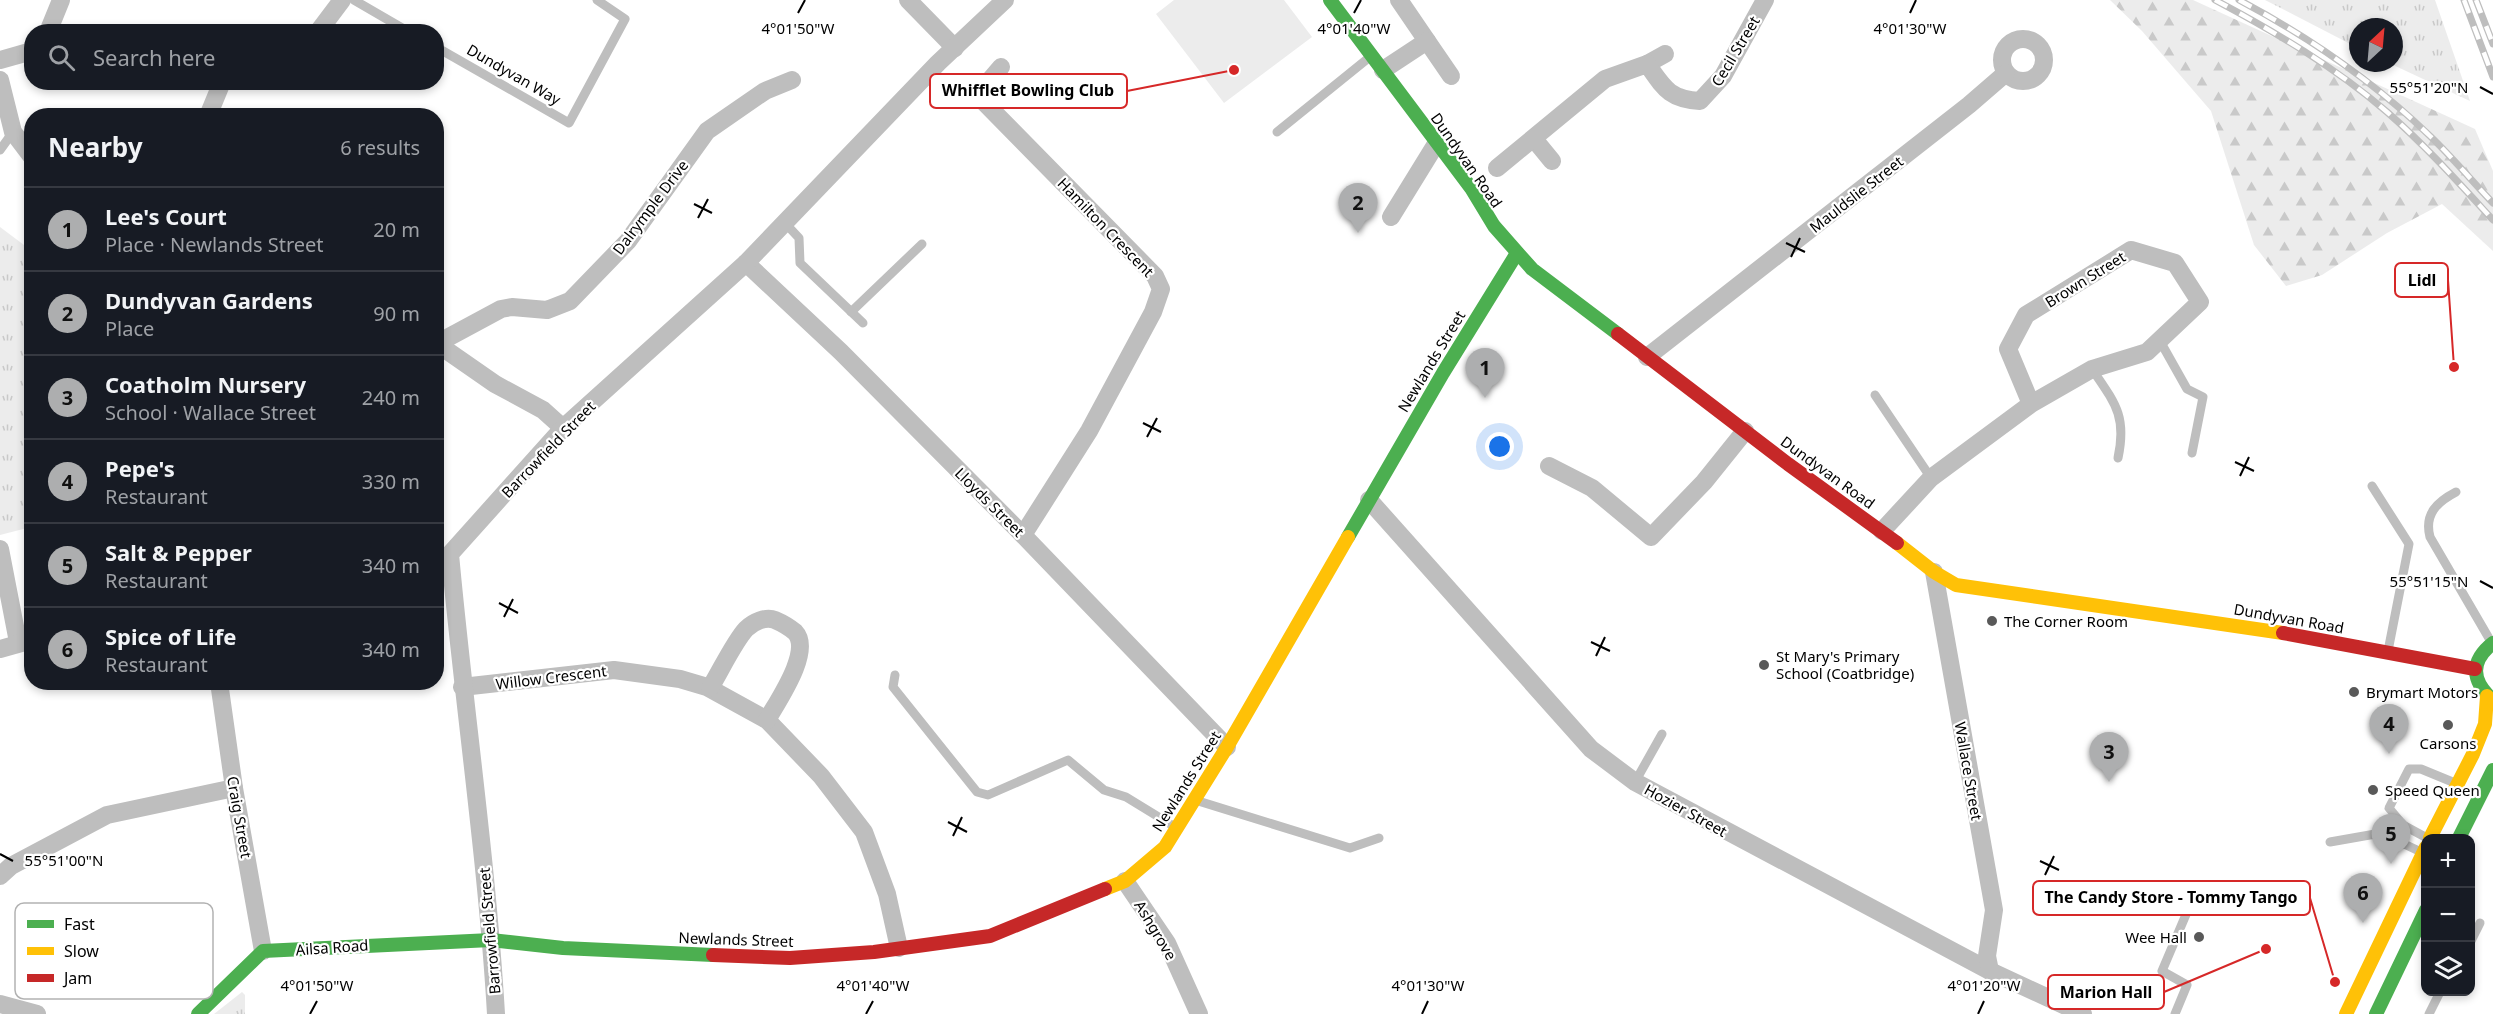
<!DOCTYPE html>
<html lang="en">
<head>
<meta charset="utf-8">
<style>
  :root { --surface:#171b24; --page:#242831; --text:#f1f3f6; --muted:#9ea1a6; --line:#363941; --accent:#adaeaf }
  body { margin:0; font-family:"Noto Sans",sans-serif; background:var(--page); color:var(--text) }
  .controls { position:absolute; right:18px; bottom:18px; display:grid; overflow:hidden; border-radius:12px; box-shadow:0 3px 9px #0003 }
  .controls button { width:54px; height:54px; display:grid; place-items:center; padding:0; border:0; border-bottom:2px solid var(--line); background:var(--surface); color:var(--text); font:30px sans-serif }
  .compass { position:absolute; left:2349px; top:18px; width:54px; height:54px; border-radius:50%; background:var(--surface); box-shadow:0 3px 9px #0003; rotate:26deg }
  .you { position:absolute; left:1500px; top:447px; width:21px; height:21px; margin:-15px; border:4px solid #fff; border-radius:50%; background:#1a73e8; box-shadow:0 0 0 9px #1a73e833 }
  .badge { display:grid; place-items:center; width:39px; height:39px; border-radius:50%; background:var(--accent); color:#111; font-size:20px; font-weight:700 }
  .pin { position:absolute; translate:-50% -50px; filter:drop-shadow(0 2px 3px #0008) }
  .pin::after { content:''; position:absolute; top:32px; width:21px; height:18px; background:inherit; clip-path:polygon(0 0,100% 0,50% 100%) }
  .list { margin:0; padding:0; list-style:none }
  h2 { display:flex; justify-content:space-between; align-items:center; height:78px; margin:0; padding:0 24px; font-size:26px }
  h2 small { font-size:20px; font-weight:400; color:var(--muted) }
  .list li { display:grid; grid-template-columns:39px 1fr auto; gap:18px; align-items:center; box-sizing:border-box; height:84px; padding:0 24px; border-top:2px solid var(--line) }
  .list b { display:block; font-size:22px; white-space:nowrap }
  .list p { margin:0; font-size:20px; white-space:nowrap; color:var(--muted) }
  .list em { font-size:20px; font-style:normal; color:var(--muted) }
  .icon { flex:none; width:33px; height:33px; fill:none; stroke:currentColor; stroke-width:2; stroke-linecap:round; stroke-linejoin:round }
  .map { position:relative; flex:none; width:2493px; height:1014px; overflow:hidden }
  .search { position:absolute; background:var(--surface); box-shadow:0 3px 9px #0003; left:24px; top:24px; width:420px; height:66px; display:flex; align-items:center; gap:15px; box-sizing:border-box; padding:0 21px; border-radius:24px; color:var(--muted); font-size:22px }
  .panel { position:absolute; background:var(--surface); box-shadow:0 3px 9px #0003; left:24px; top:108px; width:420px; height:582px; border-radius:24px }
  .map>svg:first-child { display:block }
  .forest { fill:url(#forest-firs) }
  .park { fill:url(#park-tufts) }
  .garden { fill:#ececec }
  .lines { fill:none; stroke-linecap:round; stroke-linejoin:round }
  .lane { stroke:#bebebe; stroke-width:9 }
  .street { stroke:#bebebe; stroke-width:18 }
  .fast { stroke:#4caf50; stroke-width:14 }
  .slow { stroke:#ffc107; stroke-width:14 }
  .jam { stroke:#c62828; stroke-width:14 }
  .rail-casing { stroke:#bebebe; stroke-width:7 }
  .rail { stroke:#fff; stroke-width:4.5; stroke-dasharray:14; stroke-linecap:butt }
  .ticks { fill:none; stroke:#000; stroke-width:2 }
  .poi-dot { fill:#595959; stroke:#fff; stroke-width:2 }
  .labels { text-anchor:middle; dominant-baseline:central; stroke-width:4.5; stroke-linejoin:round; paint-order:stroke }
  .street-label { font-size:15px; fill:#000; stroke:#fff }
  .poi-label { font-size:15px; fill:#000; stroke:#fff; text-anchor:start }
  .key { fill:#fff; stroke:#b2b2b2; stroke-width:1.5 }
  .key-label { font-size:16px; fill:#000 }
  .ticks-label { font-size:15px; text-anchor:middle; fill:#000; stroke:#fff; stroke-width:4.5; stroke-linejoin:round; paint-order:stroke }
  .leader { fill:none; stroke:#d62828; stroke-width:2 }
  .callout-dot { fill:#d62828; stroke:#fff; stroke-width:2 }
  .callout { fill:#fff; stroke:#d62828; stroke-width:2 }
  .callout-label { font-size:16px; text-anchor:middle; font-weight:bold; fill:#000 }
</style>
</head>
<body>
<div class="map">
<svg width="2493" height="1014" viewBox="0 0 2493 1014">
  <defs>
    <pattern id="forest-firs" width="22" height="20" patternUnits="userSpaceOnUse" patternTransform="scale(1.5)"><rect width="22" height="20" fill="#ececec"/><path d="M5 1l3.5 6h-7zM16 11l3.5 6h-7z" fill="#c9c9c9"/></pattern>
    <pattern id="park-tufts" width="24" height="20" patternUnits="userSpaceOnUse" patternTransform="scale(1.5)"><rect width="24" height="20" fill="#ececec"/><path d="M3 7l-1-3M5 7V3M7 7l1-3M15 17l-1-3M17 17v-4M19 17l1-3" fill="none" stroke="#c9c9c9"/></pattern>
  </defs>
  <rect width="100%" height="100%" fill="#fff"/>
  <polygon class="forest" points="2110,0 2193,0 2475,129 2493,171 2493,251 2442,204 2387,233 2322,275 2286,286 2254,245 2211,111 2142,31"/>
  <g class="park">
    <polygon points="2265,0 2435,0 2470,101 2389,63 2394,63 2394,27 2358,27 2358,48"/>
    <polygon points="0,227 32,251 31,527 0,535"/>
    <polygon points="242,992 245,995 245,1014 214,1014"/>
  </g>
  <polygon class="garden" points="1174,0 1284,0 1312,37 1224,103 1156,14"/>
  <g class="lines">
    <g class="lane">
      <polyline points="354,0 409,32"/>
      <polyline points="436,47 569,123 625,19 597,0"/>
      <polyline points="1277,132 1371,56"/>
      <polyline points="0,150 13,132"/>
      <polyline points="785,223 799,238 800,263 863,323"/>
      <polyline points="851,312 922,244"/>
      <polyline points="2160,341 2187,389 2203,397 2192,453"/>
      <path d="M2092,369c23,34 35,47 26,89"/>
      <polyline points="1875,395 1931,478"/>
      <polyline points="2372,486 2409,544 2388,651"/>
      <path d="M2456,492c-19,10 -32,22 -26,45l60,103"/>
      <polyline points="895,675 893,687 977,792 988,795 1068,760 1104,790 1126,797 1175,827"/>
      <polyline points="1635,782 1662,734"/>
      <polyline points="1195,800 1350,848 1379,838"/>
      <polyline points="2427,838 2403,825 2389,808 2409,769 2421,769 2455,783"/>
      <polyline points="2330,842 2381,833 2421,852"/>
      <polyline points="2157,885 2193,898 2162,971 2187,985 2175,1014"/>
      <polyline points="2470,943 2480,923"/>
      <polyline points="2429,1014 2440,992"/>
    </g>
    <g class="street">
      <polyline points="908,0 955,48"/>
      <polyline points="1399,0 1427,41"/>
      <polyline points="48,32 61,0"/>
      <polyline points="318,32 342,0"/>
      <circle cx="2023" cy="60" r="21"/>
      <polyline points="0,60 32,51"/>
      <polyline points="1647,64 1665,54"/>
      <polyline points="1001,67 977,95 1155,276 1161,289 1153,312 1089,431 1023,535"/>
      <polyline points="1383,70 1427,41 1451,76"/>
      <polyline points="0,80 13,132 32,157"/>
      <polyline points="208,116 222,82"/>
      <polyline points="1534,139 1552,161"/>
      <path d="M1497,168l108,-89 42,-15c17,24 22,35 53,37l23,-25 42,-76"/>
      <polyline points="1391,217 1436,144"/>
      <polyline points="746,263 841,352 1023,535 1227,747"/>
      <polyline points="436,343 495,384 543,410 563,428"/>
      <polyline points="436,344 501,309 512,307 547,310 570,301 628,241 707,131 765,91 792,80"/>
      <polyline points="1647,357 1969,105 2006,73"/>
      <polyline points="1549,466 1592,488 1651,537 1704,482 1745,431"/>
      <polyline points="1369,500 1591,749 1635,782 1990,971 2083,1014"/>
      <polyline points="1882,531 1931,478 2031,404 2008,349 2026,315 2131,250 2175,263 2200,302 2147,352 2092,369 2031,404"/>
      <polyline points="0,549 18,642"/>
      <polyline points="1934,572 1994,910 1987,956 1990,971"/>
      <polyline points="0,649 32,640"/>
      <polyline points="219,682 234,788 263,951"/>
      <polyline points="462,687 614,670 680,679 707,687 767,720 821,776 864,832 887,894 899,948"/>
      <path d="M710,688c10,-16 24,-46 36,-59 7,-7 20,-13 29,-9 7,3 14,7 20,12 18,19 -18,70 -28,88"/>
      <polyline points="0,876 11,866 107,815 234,788"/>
      <polyline points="1125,881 1167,943 1199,1014"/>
      <polyline points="0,1004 37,1014"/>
      <path d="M496,1014c-9,-154 -32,-306 -46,-460l113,-126 183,-165 192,-200 67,-63"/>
    </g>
    <g class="fast">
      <polyline points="1330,0 1471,188 1494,226 1532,269 1618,334"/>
      <polyline points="1348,537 1443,373 1517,253"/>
      <path d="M2493,643c-23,18 -22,38 0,57"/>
      <polyline points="2459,838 2493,770"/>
      <polyline points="198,1014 263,951 491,940 563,948 713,955"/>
      <polyline points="2376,1014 2426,910"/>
    </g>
    <g class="slow">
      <polyline points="1897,543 1934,572 1956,585 2283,633"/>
      <polyline points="2430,838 2473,754 2485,724 2487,696"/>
      <polyline points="1105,889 1125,881 1165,847 1227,747 1348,537"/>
      <polyline points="2346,1014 2426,847"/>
    </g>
    <g class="jam">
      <polyline points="1618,334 1788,464 1897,543"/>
      <polyline points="2283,633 2475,669"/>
      <polyline points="713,955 790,958 874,952 990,936 1105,889"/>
    </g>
    <g class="rail-casing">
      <g id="rail">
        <path d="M2215,0c60,32 120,67 172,112 38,33 72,71 106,108"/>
        <path d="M2239,0c70,37 134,81 191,136 22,21 42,45 63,67"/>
        <polyline points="2464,0 2493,77"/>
        <polyline points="2476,0 2493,44"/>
      </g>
    </g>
    <use href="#rail" class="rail"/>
  </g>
  <path class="ticks" d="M798,13l7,-13M1354,13l7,-13M1910,13l6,-13M2480,87l13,7M694,204l18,9M698,218l10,-19M1786,243l19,9M1791,257l9,-19M1143,423l18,9M1147,437l10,-19M2235,462l19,9M2240,476l9,-19M2480,581l13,7M499,603l19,10M504,617l9,-18M1591,642l19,9M1596,656l9,-19M948,822l19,10M953,836l9,-19M0,854l13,7M2040,861l19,9M2045,875l9,-19M310,1014l7,-13M866,1014l7,-13M1422,1014l6,-13M1978,1014l6,-13"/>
  <g class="poi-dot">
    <circle cx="1992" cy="621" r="6"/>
    <circle cx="1764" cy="665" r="6"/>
    <circle cx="2354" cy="692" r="6"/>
    <circle cx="2448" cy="725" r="6"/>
    <circle cx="2373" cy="790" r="6"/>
    <circle cx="2199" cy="937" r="6"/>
  </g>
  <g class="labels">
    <g class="street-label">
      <text transform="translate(1735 51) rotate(-59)">Cecil Street</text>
      <text transform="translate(514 74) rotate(30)">Dundyvan Way</text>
      <text transform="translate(1467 160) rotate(55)">Dundyvan Road</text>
      <text transform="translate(1856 194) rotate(-38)">Mauldslie Street</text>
      <text transform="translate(650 207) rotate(-53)">Dalrymple Drive</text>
      <text transform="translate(1106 227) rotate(46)">Hamilton Crescent</text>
      <text transform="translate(2085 279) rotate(-32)">Brown Street</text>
      <text transform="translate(1431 361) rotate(-59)">Newlands Street</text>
      <text transform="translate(548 449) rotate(-46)">Barrowfield Street</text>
      <text transform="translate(1828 472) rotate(36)">Dundyvan Road</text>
      <text transform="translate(990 502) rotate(45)">Lloyds Street</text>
      <text transform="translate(2289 618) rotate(10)">Dundyvan Road</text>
      <text transform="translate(551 677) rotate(-7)">Willow Crescent</text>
      <text transform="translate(1969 771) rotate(80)">Wallace Street</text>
      <text transform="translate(1186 781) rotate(-58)">Newlands Street</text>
      <text transform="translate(1686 810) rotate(29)">Hozier Street</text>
      <text transform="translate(240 817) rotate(80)">Craig Street</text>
      <text transform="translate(1156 930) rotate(59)">Ashgrove</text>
      <text transform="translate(489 931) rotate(-95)">Barrowfield Street</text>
      <text transform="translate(736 939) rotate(2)">Newlands Street</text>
      <text transform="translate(332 947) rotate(-4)">Ailsa Road</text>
    </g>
    <g class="poi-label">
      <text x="2004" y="621">The Corner Room</text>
      <text x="1776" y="656">St Mary's Primary<tspan x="1776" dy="17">School (Coatbridge)</tspan></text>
      <text x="2366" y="692">Brymart Motors</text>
      <text x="2448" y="743" text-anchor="middle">Carsons</text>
      <text x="2385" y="790">Speed Queen</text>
      <text x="2187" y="937" text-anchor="end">Wee Hall</text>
    </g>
  </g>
  <rect x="15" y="903" width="198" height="96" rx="9" class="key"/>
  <rect x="27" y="920" width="27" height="8" fill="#4caf50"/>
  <rect x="27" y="947" width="27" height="8" fill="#ffc107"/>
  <rect x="27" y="974" width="27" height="8" fill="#c62828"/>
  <g class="key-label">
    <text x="64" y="930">Fast</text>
    <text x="64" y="957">Slow</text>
    <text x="64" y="984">Jam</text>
  </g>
  <g class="ticks-label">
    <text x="798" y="34">4°01'50"W</text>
    <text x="1354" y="34">4°01'40"W</text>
    <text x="1910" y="34">4°01'30"W</text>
    <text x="2429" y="93">55°51'20"N</text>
    <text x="2429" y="587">55°51'15"N</text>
    <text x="64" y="866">55°51'00"N</text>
    <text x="317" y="991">4°01'50"W</text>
    <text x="873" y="991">4°01'40"W</text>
    <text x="1428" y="991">4°01'30"W</text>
    <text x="1984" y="991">4°01'20"W</text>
  </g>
  <path class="leader" d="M1234 70L1127 91M2454 367L2448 280M2335 982L2310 898M2266 949L2164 992"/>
  <g class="callout-dot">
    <circle cx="1234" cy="70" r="6"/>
    <circle cx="2454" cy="367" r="6"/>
    <circle cx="2335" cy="982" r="6"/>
    <circle cx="2266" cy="949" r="6"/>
  </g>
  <g class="callout">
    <rect x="930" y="74" width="197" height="34" rx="6"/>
    <rect x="2395" y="263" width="53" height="34" rx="6"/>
    <rect x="2033" y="881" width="277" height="34" rx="6"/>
    <rect x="2048" y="975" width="116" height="34" rx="6"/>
  </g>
  <g class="callout-label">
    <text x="1028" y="96">Whifflet Bowling Club</text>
    <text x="2422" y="286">Lidl</text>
    <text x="2171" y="903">The Candy Store - Tommy Tango</text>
    <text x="2106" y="998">Marion Hall</text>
  </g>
</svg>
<div class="controls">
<button>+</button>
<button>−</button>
<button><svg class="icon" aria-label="layers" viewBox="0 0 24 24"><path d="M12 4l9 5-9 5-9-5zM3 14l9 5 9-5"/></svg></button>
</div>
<svg class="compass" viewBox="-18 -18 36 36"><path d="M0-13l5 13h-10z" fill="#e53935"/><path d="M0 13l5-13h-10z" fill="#9ea1a6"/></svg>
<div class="you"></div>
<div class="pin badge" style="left:1485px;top:398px">1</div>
<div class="pin badge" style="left:1358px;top:233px">2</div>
<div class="pin badge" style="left:2109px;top:782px">3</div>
<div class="pin badge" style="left:2389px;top:754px">4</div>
<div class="pin badge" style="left:2391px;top:864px">5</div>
<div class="pin badge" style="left:2363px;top:923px">6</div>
<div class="search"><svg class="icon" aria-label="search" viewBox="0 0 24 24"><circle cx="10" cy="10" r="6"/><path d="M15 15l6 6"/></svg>Search here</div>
<section class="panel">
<h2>Nearby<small>6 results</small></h2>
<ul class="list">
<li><span class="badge">1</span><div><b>Lee's Court</b><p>Place · Newlands Street</p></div><em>20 m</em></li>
<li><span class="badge">2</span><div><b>Dundyvan Gardens</b><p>Place</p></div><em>90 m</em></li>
<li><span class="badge">3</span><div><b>Coatholm Nursery</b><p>School · Wallace Street</p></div><em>240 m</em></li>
<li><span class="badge">4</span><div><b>Pepe's</b><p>Restaurant</p></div><em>330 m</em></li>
<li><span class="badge">5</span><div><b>Salt &amp; Pepper</b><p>Restaurant</p></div><em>340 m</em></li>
<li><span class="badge">6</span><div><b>Spice of Life</b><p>Restaurant</p></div><em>340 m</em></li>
</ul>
</section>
</div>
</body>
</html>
